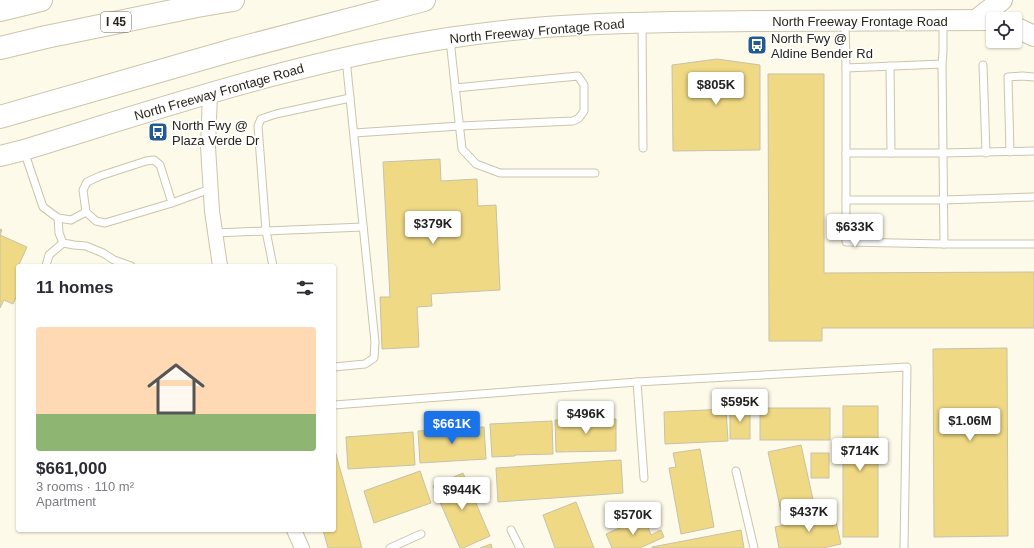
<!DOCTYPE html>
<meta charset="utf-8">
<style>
:root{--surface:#fff;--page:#f7f7f7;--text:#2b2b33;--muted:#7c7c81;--line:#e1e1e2;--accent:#1a73e8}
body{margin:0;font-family:Arial,sans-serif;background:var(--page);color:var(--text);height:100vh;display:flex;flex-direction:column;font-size:15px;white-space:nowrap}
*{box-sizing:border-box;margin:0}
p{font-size:13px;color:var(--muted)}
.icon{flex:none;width:22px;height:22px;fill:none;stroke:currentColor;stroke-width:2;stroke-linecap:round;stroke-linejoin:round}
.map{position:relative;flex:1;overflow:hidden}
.sheet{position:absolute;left:16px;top:264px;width:320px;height:268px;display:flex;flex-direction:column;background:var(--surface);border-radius:4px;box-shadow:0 1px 3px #0004}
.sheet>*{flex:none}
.tools{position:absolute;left:986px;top:12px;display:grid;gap:8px}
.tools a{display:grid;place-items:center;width:36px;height:36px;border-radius:4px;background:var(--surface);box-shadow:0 1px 3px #0004;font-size:20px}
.price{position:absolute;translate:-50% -34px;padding:0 9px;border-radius:4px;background:#fff;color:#222;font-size:13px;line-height:26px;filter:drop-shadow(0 1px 2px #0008)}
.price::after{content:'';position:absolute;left:50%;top:24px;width:12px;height:9px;margin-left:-6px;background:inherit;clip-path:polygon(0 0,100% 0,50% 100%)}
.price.selected{background:var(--accent);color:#fff}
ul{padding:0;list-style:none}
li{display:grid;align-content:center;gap:8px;height:212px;padding:0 20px}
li+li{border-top:1px solid var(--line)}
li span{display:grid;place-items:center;height:124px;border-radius:4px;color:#555}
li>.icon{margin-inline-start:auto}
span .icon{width:72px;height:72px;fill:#fffc;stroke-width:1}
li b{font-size:17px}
h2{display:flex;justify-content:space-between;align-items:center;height:48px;padding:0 20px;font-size:17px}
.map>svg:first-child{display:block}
</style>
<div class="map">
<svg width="1034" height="548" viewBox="0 0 1034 548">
<rect width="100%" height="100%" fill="#fefaea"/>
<g fill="#efd985" stroke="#c7c1a8">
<polygon points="717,59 760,65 760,150 673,151 672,65"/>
<polygon points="768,74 824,74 824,273 1034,272 1034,328 822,328 822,341 769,341"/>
<polygon points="440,159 441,181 477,179 478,206 496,205 500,290 431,294 432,306 417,307 419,347 382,349 380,297 390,297 383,162"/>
<polygon points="0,229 2,230 0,235 27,247 16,271 18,272 18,293 13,304 4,300 0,308"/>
<polygon points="1007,348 1008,536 934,537 933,349"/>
<rect x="843" y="406" width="35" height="131"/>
<rect x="730" y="407" width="20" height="32"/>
<rect x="760" y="408" width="70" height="32"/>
<polygon points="726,409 728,441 665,444 664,412"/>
<polygon points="616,419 616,451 556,452 555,420"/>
<polygon points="552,421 553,454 515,455 515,456 492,457 490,424"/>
<polygon points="484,427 486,459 420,463 418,431"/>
<polygon points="413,432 415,465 348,469 346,437"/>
<polygon points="801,445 814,504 781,511 768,452"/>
<polygon points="334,447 362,548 328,548 323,530 334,530"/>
<polygon points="700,449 714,527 681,534 669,468 676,467 673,453"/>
<rect x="811" y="453" width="18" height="25"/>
<polygon points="621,460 623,493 498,502 496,468"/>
<polygon points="420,471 431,503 374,523 364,491"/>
<polygon points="463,473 490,536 463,548 460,548 433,486"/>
<polygon points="576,502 594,548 555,548 543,515"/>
<polygon points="834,513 841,544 823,548 779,548 775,527"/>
<polygon points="644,517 651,535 661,530 664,537 640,548 612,548 606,534"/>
<polygon points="741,530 744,548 652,548 652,547"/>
<polygon points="491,544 492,548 480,548"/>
</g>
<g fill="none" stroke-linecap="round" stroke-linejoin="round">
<g stroke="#cbc5ab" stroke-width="9">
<g id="lane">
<polyline points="845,22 846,68"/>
<polyline points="943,22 943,52 942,64 846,68 846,242 944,244 1034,244"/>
<polyline points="642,24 643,148"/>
<polyline points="450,40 462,149 476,164 500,173 595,173"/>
<polyline points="942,64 943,153 1034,151"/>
<polyline points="983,65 986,153"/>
<polyline points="890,66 891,153"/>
<polyline points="354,133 460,126 573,121 579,118 584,111 584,85 578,76 455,88"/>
<polyline points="24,151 43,207 58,218 71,220 86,212"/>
<polyline points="1010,152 1008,77 1022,76 1034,77"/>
<polyline points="846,153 943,153 944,244"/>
<polyline points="846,200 944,200 1034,197"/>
<polyline points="172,203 160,165 154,160 146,161 100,176 87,182 83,190 86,212 96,221 105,223 172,203 210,189"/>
<polyline points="58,218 59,233 63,243 74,245 86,246 103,253 114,260 131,266"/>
<polyline points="215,233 363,227"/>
<polyline points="46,266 49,255 63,243"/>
<polyline points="273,266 266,231 258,126 261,119 276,114 350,98"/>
<polyline points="334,367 365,364 374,358 375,342 346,59"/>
<polyline points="637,382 644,478"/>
<polyline points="334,405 637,382 907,367 904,548"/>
<polyline points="736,471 754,548"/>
<polyline points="511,530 520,548"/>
<polyline points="390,548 421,534"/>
</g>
</g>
<g stroke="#cbc5ab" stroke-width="16">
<g id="street">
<polyline points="210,93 208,147 212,211 220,266"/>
<polyline points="294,530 302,548"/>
</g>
</g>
<g stroke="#cbc5ab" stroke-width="22">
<g id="secondary">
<polyline points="976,20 1002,0"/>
<polyline points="1015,27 1034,36"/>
<path d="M0,156L24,150C164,107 304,60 449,38C550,22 653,22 755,21C835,21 914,20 993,20"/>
</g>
</g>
<g stroke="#cbc5ab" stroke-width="24">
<g id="highway">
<polyline points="0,10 41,0"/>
<polyline points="0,48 46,37 197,6 233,0"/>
<polyline points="0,117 233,50 424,0"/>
</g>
</g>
<use href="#lane" stroke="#fff" stroke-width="7"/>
<use href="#street" stroke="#fff" stroke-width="14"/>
<use href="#secondary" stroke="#fff" stroke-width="20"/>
<use href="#highway" stroke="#fff" stroke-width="22"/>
</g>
<defs>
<g id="bus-square" transform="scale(1)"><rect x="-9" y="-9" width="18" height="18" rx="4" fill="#215a91" stroke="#fff"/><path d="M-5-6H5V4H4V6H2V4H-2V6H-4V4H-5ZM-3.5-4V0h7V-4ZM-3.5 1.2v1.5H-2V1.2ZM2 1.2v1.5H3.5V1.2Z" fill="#fff"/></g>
</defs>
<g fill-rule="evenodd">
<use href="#bus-square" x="757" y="45"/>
<use href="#bus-square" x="158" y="132"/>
</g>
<g text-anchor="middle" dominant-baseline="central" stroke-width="4" stroke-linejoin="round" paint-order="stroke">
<rect fill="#fff" stroke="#68665f" stroke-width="1" x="101" y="12" width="30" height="20" rx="3"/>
<g font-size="12" font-weight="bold" fill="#27241b">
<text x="116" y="22">I 45</text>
</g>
<g font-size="13" fill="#27241b" stroke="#fff">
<text x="860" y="21">North Freeway Frontage Road</text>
<text transform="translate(537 31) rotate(-5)">North Freeway Frontage Road</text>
<text transform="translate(219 92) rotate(-16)">North Freeway Frontage Road</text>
</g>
<g font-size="13" fill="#27241b" stroke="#fff" text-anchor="start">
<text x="771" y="38">North Fwy @<tspan x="771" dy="15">Aldine Bender Rd</tspan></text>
<text x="172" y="125">North Fwy @<tspan x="172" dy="15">Plaza Verde Dr</tspan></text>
</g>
</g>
</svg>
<div class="tools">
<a><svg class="icon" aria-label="locate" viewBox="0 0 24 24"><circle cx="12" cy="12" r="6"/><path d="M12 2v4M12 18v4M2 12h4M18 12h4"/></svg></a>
</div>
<b class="price" style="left:716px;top:106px">$805K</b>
<b class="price" style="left:433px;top:245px">$379K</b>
<b class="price" style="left:855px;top:248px">$633K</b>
<b class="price" style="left:740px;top:423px">$595K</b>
<b class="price" style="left:586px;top:435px">$496K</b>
<b class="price" style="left:970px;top:442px">$1.06M</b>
<b class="price selected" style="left:452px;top:445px">$661K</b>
<b class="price" style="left:860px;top:472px">$714K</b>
<b class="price" style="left:462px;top:511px">$944K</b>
<b class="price" style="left:809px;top:533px">$437K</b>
<b class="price" style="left:633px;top:536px">$570K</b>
<section class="sheet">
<h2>11 homes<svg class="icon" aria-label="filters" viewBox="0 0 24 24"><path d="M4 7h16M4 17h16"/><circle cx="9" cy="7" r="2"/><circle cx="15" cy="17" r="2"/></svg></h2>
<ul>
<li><span style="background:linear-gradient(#ffd9b3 70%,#8fb573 0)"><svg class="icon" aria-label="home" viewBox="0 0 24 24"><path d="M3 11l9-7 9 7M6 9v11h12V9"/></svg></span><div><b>$661,000</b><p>3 rooms · 110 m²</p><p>Apartment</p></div></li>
</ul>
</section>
</div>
